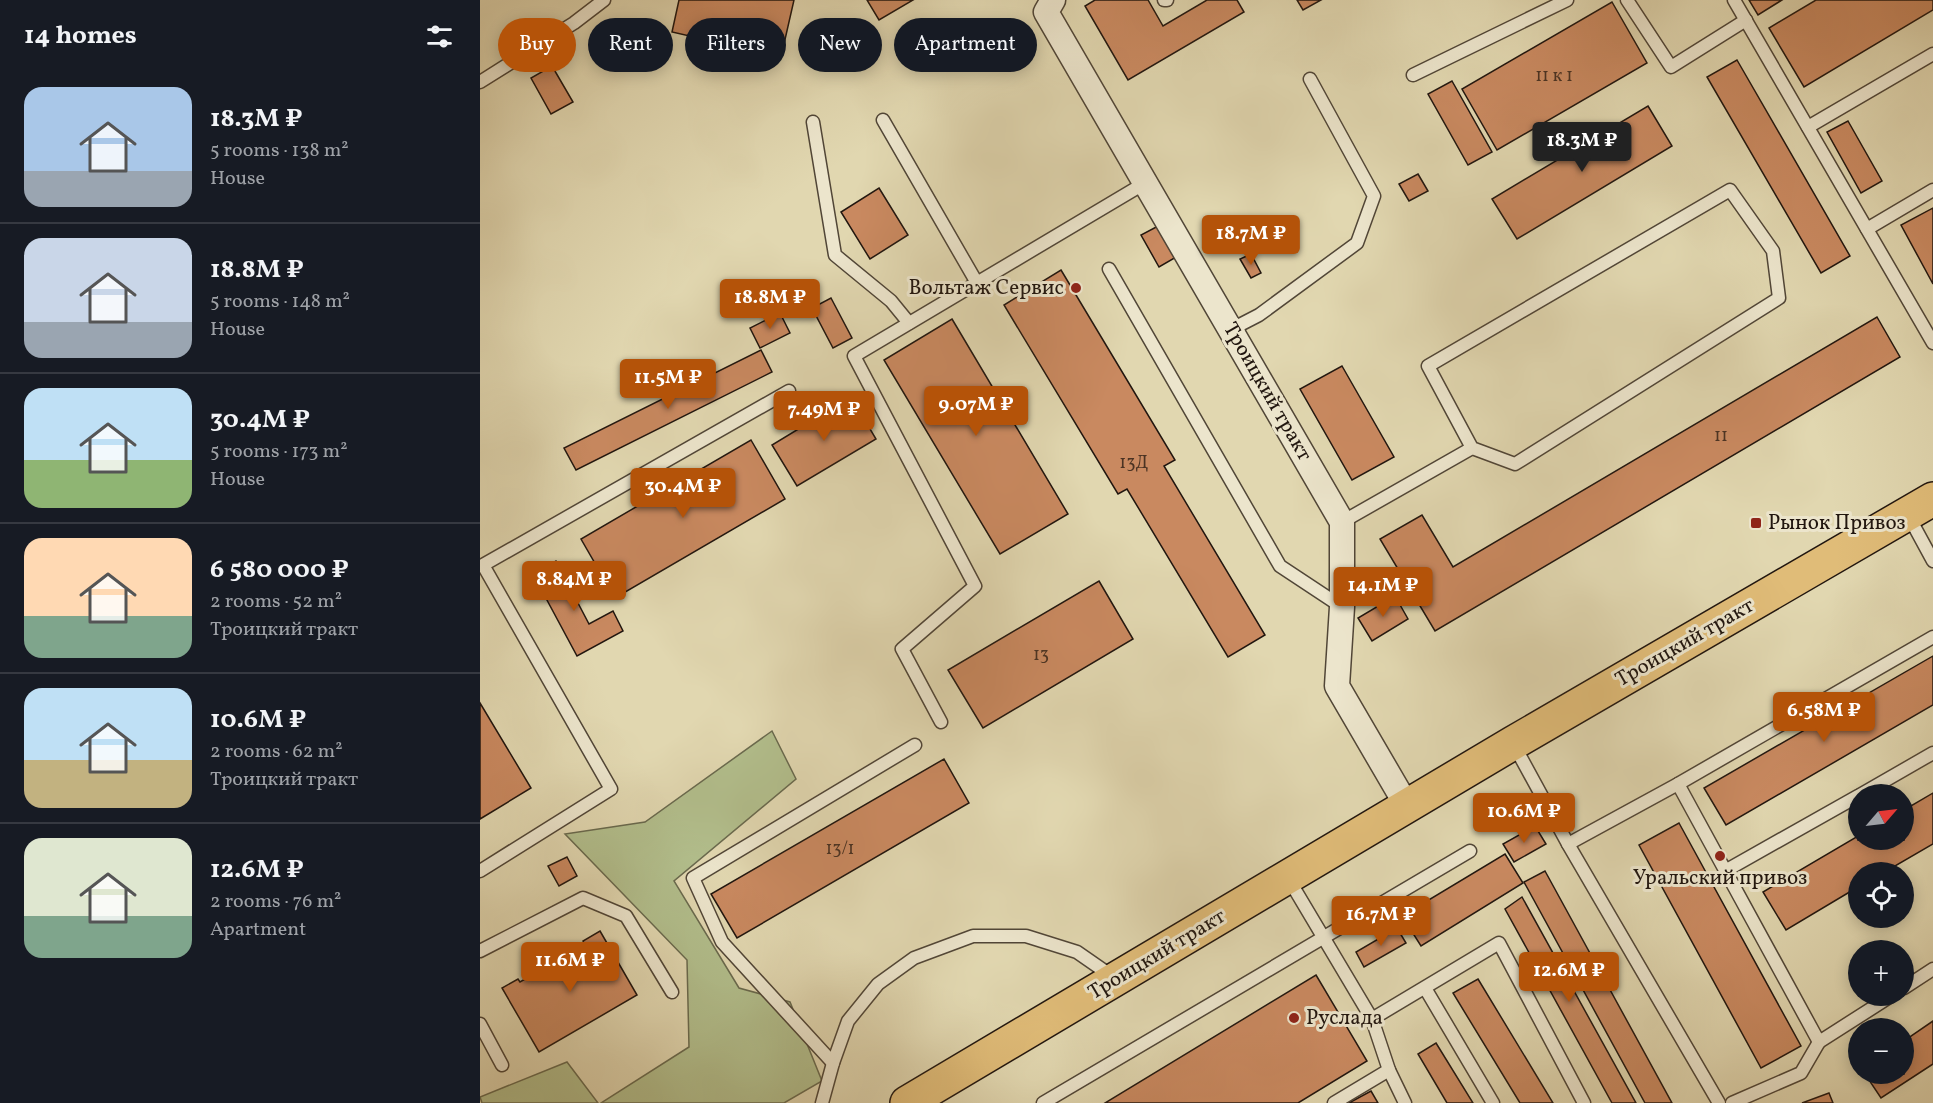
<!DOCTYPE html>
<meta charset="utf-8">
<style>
:root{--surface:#171b24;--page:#20242c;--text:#f1f3f6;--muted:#9ea1a6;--line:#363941;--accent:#b45309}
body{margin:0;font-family:Vollkorn,serif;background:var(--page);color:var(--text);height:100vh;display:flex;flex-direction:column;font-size:22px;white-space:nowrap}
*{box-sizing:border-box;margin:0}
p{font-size:20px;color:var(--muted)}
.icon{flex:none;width:33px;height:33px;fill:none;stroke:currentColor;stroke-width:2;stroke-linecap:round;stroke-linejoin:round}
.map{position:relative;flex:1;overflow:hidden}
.panel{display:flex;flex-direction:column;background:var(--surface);width:480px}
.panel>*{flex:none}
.banner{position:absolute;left:18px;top:18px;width:570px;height:54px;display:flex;gap:12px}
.needle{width:39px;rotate:62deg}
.controls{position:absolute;left:1368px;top:784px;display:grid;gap:12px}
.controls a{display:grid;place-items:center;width:66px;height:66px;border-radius:50%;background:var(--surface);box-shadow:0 3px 15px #0003;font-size:30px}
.price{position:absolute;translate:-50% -51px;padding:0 14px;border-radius:6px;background:var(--accent);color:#fff;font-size:20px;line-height:39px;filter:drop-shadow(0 2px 3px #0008)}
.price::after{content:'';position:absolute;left:50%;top:36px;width:18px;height:14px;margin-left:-9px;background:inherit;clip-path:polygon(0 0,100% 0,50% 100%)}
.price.current{background:#222;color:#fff}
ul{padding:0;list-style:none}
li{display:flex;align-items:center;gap:18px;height:150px;padding:0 24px}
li+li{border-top:2px solid var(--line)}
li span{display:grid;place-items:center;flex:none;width:168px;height:120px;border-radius:18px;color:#555}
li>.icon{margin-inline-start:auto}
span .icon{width:72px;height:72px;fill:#fffc;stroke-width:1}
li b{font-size:26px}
h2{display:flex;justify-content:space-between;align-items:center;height:72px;padding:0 24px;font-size:26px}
.chip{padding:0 21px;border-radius:27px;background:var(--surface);box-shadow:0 3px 15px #0003;font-size:21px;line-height:54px}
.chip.current{background:var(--accent);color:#fff}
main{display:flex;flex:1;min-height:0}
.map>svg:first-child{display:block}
</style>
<main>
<section class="panel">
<h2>14 homes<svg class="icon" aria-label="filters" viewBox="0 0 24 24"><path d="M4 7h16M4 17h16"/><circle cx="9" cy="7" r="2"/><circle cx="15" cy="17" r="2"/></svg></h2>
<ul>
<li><span style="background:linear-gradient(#a9c7e8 70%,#9aa5b1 0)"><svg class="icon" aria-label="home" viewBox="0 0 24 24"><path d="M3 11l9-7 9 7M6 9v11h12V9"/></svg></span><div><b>18.3M ₽</b><p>5 rooms · 138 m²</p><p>House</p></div></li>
<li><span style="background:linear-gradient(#c9d6e8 70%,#9aa5b1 0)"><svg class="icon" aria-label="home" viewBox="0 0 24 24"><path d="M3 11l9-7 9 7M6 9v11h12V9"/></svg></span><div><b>18.8M ₽</b><p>5 rooms · 148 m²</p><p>House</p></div></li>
<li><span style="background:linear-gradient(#bfe0f5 60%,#8fb573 0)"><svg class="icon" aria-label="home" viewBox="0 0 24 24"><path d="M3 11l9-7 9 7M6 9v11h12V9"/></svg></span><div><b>30.4M ₽</b><p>5 rooms · 173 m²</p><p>House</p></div></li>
<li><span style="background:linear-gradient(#ffd9b3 65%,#7fa58c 0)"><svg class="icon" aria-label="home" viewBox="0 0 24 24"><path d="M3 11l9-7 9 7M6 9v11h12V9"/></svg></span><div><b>6 580 000 ₽</b><p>2 rooms · 52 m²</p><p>Троицкий тракт</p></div></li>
<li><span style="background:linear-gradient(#bfe0f5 60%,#c2b280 0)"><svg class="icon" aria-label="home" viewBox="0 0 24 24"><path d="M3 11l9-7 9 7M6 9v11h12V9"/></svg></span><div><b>10.6M ₽</b><p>2 rooms · 62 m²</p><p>Троицкий тракт</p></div></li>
<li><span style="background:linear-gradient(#dfe7d0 65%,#7fa58c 0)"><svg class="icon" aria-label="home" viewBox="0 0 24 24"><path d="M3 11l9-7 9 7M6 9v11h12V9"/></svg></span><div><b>12.6M ₽</b><p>2 rooms · 76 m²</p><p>Apartment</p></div></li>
</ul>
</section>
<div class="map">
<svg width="1453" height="1103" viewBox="0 0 1453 1103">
<rect width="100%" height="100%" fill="#e1d7b0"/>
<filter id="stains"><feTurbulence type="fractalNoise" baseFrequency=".00333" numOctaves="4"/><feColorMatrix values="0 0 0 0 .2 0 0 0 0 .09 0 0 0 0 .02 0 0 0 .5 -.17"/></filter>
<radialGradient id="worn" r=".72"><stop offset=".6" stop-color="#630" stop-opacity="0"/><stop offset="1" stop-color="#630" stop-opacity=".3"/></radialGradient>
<g fill="#b2be8c" stroke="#6a6a4e" stroke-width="1.5">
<polygon points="292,731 316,779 194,881 259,988 310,1002 342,1081 304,1103 121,1103 209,1047 207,960 85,834 165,822"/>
<polygon points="87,1062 118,1103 2,1103 0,1097"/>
</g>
<g fill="#c98960" stroke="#21160f" stroke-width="1.5">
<polygon points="199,0 314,0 301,57 192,32"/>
<polygon points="387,0 433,0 399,20"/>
<polygon points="615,0 668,0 683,26 727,0 757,0 764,12 648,80 605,6"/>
<polygon points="817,0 841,0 823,10"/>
<polygon points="1269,0 1302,0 1278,15"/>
<polygon points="1336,0 1453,0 1453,10 1324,87 1289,28"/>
<polygon points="1132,2 1167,63 1017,150 982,89"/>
<polygon points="1257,60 1370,256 1341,273 1227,77"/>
<polygon points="72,66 93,102 71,114 51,78"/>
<polygon points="972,81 1012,152 988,165 948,94"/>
<polygon points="1168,106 1192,146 1037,239 1012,199"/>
<polygon points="1368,121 1402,181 1381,193 1347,132"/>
<polygon points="938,174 948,191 929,201 919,184"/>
<polygon points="399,188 428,235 390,259 361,212"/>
<polygon points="1453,208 1453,284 1421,225"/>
<polygon points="680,225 698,256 679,267 661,235"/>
<polygon points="771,254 781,273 771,278 760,259"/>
<polygon points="581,270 695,460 684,466 785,635 748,657 647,489 638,494 524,305"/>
<polygon points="351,298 372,338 353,348 332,308"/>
<polygon points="300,313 310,333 280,348 270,328"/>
<polygon points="1397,317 1420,357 955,631 900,539 942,515 973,567"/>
<polygon points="472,319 588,514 520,554 404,360"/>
<polygon points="281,350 292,372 96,470 84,448"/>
<polygon points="862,366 914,457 872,480 820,389"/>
<polygon points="371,397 396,439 317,486 292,445"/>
<polygon points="271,440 305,499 135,598 101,539"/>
<polygon points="76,561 109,624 133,611 143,631 97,656 53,574"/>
<polygon points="619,581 653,639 503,728 468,670"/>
<polygon points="915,596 928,619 892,641 878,618"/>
<polygon points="1453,656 1453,705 1246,825 1224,788"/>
<polygon points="0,703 51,788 0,819"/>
<polygon points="464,759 489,803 257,938 231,894"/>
<polygon points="1453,793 1453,844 1403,873 1378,873 1378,887 1306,930 1283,892 1378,836 1378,840 1424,840 1424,810"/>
<polygon points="1199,823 1321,1046 1281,1068 1159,845"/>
<polygon points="1055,826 1066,844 1034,862 1023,844"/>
<polygon points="1025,854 1043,883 941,946 922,916"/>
<polygon points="87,857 97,876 79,886 68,866"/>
<polygon points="1065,871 1192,1103 1165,1103 1044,882"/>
<polygon points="1042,897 1156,1103 1132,1103 1025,909"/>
<polygon points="917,928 926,943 884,967 876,952"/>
<polygon points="120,931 157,995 59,1052 22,988 38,979 40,982 105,945 103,941"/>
<polygon points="836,975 887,1061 818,1103 625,1103"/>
<polygon points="998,979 1073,1103 1040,1103 973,993"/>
<polygon points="1453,1021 1453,1064 1401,1098 1385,1074 1424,1074 1424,1041"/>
<polygon points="956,1043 993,1103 967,1103 938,1054"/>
<polygon points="891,1091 898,1103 869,1103"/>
<polygon points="1349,1093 1353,1103 1322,1103"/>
</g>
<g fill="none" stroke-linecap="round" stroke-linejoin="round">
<g stroke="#514637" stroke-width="15">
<g id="lane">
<polyline points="684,0 687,0"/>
<polyline points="1147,0 1191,67 1266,20"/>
<polyline points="1254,0 1453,343"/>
<polyline points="933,75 1087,0"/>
<polyline points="0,82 94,23 124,0"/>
<polyline points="403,120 497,283"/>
<polyline points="333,122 355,255 411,301 429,323"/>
<polyline points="1328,127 1453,54"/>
<polyline points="1387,229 1453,190"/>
<polyline points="629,269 800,566 862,607"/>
<polyline points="750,330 779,315 877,243 894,196 830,79"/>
<polyline points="1428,515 1453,561"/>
<polyline points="862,522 992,448 948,366 1250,190 1293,251 1299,298 1035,464 992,448"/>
<polyline points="461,722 422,649 495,586 374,356 665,183"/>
<polyline points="1034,745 1088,844 1239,1103"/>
<polyline points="1198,784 1339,1042 1411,996"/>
<polyline points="1380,795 1453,753"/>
<polyline points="1088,844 1198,784 1453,637"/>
<polyline points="0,871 131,789 3,565 309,391"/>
<polyline points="1245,871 1378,796"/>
<polyline points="808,878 892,1019 909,1070 925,1103"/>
<polyline points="0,951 103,898 146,916 192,992"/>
<polyline points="945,988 1013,1103"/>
<polyline points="1424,988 1453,969"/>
<polyline points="892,1019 1019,943 1104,1103"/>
<polyline points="0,1024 22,1065"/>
<polyline points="353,1063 242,942 213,878 435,745"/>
<polyline points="342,1103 353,1063 368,1021 398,984 434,958 493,936 546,936 597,952 633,977"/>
<polyline points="563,1103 990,851"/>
<polyline points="854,1103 909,1070"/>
<polyline points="1252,1103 1321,1073 1339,1042"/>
</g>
</g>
<g stroke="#514637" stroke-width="27">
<polyline id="street" points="573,0 566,12 862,522 862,607 857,686 927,806"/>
</g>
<g stroke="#21160f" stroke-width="36">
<polyline id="primary" points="427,1103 1033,743 1453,499"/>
</g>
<use href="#lane" stroke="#ece5cc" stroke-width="12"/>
<use href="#street" stroke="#ece5cc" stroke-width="24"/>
<use href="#primary" stroke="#e0bc78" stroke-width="33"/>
</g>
<g fill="#8f2418" stroke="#ece5cc" stroke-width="2">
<circle cx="596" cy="288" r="6"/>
<rect x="1270" y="517" width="12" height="12" rx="3"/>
<circle cx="1240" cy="856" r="6"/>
<circle cx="814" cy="1018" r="6"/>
</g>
<g text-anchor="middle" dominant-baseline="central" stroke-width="6" stroke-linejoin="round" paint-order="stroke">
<g font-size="18" fill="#4b3323">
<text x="1074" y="76">11 к 1</text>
<text x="1241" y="436">11</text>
<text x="654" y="463">13Д</text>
<text x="561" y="655">13</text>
<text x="360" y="849">13/1</text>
</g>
<g font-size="21" fill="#21160f" stroke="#ece5cc" text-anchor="start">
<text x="584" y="288" text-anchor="end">Вольтаж Сервис</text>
<text x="1288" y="523">Рынок Привоз</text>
<text x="1240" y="878" text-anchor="middle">Уральский привоз</text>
<text x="826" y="1018">Руслада</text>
</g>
<g font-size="21" fill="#21160f" stroke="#ece5cc">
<text transform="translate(787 392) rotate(60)">Троицкий тракт</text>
<text transform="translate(1205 643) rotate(-30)">Троицкий тракт</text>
<text transform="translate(677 955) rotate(-31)">Троицкий тракт</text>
</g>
</g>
<rect width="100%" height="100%" filter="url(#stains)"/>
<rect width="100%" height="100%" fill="url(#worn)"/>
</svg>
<div class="controls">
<a><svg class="needle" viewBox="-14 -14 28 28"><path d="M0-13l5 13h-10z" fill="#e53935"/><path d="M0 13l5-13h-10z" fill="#9ea1a6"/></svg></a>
<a><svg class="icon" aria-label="locate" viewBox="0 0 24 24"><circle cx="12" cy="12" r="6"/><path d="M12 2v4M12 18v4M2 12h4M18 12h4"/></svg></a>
<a>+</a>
<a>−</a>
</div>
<b class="price current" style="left:1102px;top:173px">18.3M ₽</b>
<b class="price" style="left:771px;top:266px">18.7M ₽</b>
<b class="price" style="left:290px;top:330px">18.8M ₽</b>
<b class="price" style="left:188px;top:410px">11.5M ₽</b>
<b class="price" style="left:496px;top:437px">9.07M ₽</b>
<b class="price" style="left:344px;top:442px">7.49M ₽</b>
<b class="price" style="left:203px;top:519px">30.4M ₽</b>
<b class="price" style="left:94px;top:612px">8.84M ₽</b>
<b class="price" style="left:903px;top:618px">14.1M ₽</b>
<b class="price" style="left:1344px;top:743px">6.58M ₽</b>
<b class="price" style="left:1044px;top:844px">10.6M ₽</b>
<b class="price" style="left:901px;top:947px">16.7M ₽</b>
<b class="price" style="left:90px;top:993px">11.6M ₽</b>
<b class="price" style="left:1089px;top:1003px">12.6M ₽</b>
<div class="banner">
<a class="chip current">Buy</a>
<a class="chip">Rent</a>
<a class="chip">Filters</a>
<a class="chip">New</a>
<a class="chip">Apartment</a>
</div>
</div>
</main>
